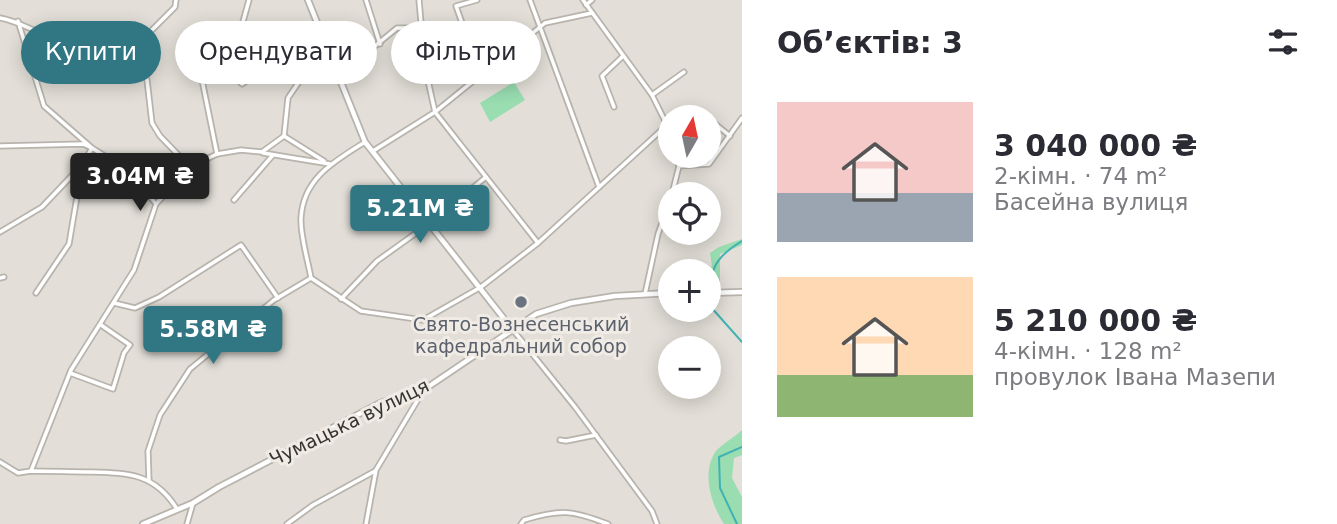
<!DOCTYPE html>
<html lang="uk">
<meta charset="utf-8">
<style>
:root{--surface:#fff;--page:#f7f7f7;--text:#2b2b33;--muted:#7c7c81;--accent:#307683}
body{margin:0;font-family:"DejaVu Sans",sans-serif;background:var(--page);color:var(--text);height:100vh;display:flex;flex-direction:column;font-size:26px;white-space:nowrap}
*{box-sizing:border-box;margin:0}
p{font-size:23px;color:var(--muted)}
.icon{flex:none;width:38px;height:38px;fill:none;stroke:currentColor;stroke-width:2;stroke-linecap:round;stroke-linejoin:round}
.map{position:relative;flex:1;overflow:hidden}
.drawer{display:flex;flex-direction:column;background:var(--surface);width:595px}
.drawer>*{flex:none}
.top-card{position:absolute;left:21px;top:21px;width:616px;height:63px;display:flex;gap:14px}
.needle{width:46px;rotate:9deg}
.buttons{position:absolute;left:658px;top:105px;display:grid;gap:14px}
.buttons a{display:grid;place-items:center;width:63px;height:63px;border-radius:50%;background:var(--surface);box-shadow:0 4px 18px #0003;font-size:35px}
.price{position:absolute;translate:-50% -60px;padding:0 16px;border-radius:7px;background:var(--accent);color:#fff;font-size:23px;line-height:46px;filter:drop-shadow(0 2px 4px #0008)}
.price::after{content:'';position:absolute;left:50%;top:42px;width:21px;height:16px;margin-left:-10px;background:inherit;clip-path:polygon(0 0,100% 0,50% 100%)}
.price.current{background:#222;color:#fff}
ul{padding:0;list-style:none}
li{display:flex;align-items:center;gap:21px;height:175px;padding:0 35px}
li span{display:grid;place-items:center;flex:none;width:196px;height:140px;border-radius:0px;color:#555}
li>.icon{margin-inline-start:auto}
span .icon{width:84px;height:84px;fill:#fffc;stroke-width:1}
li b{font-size:30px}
h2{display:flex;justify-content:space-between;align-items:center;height:84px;padding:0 35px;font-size:30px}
.tag{padding:0 24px;border-radius:32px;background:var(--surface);box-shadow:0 4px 18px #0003;font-size:24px;line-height:63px}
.tag.current{background:var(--accent);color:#fff}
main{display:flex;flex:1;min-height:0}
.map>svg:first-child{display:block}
</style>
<main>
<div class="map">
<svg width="742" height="524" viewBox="0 0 742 524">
<rect width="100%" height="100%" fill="#e3dfd8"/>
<g fill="#99ddb1">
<polygon points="514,82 525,100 490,122 480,103"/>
<polygon points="742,239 742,245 720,254 720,282 709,286 708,271 712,266 710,253 719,247"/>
<path d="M742,430V455L734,458L732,478L742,497V524H724C711,504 701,472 716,451C723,443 734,438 742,430Z"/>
</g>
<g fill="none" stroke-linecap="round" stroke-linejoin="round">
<g stroke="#41b2b3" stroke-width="2">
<path d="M742,241C711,259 710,273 710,306L742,342"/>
<polyline points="737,524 720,488 719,457 742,447"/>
</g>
<g stroke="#b8b4ad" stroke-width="7">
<g id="minor">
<polyline points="176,0 175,7 140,42 135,50 147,80 152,123 160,136 190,167"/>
<polyline points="366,0 380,44"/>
<polyline points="419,0 425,67 435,112 538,243"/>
<polyline points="477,0 456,6 480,74"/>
<polyline points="530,0 599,187"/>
<polyline points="586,5 592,0"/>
<path d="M0,18C18,21 30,30 47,35C76,44 105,47 135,50"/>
<polyline points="18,21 44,106 92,148 129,171 156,204"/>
<polyline points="335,66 364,55 397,28 419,28"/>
<polyline points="224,67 242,84 265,69 288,63 305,73"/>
<polyline points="652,95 684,72"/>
<polyline points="614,107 602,76 623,56"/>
<polyline points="705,117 706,117"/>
<polyline points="709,119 730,136"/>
<polyline points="667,125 670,137"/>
<polyline points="284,136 324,161"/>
<path d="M365,142C335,161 303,178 301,218C300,235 308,261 311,278L361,311L423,320L481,287L538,243L667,125L652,95L583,0"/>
<polyline points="0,146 83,144 92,148 82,165 42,207 0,232"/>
<polyline points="373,151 435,112 545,23 592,13"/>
<polyline points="263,153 330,164"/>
<polyline points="217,154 201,75 224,67 239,36 249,0"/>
<polyline points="679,166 709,164 742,118"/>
<polyline points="672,194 679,166 676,156"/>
<polyline points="234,200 273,155"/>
<polyline points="0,278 4,277"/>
<polyline points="36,293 69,244 82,167"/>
<polyline points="645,294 658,234 670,201"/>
<polyline points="341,299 377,261 430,223 486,177"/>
<polyline points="114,303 135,308 159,297 241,245 278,298"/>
<polyline points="513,330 575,407 652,511 657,524"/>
<polyline points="70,373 113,389 124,353 130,345 101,325"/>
<polyline points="560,440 566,441 596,435"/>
<path d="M0,462L18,473L31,471C52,471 72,472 92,472C130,473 155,474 177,509"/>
<polyline points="31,471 71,370 134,270 156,204 190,167 217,154 241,150 262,152 284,136 288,98 305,73 337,73"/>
<polyline points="149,481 148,451 160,415 190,369 274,300 311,278"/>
<polyline points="187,524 193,503"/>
<polyline points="287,524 313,505 375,471"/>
<polyline points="366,524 376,470 423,391"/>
<path d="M521,524L524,520C561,509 572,510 608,524"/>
</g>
</g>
<g stroke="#b8b4ad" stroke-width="8">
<g id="tertiary">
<polyline points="308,0 365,142 512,329"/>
<polyline points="709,293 742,292"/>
<polyline points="143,524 193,503 219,487 380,403 425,389 536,314 571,303 615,296 670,293"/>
</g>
</g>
<use href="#minor" stroke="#fff" stroke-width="3.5"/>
<use href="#tertiary" stroke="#fff" stroke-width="4.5"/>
</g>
<circle fill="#6b7280" stroke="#f0ece5" stroke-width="2.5" cx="521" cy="302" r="7"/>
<g text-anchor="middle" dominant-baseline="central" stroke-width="6" stroke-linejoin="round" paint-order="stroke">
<g font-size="19" fill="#5b616d" stroke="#f0ece5">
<text x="521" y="324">Свято-Вознесенський<tspan x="521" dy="22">кафедральний собор</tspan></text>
</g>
<g font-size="19" fill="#363532" stroke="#f0ece5">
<text transform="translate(349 422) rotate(-26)">Чумацька вулиця</text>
</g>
</g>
</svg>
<div class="buttons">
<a><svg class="needle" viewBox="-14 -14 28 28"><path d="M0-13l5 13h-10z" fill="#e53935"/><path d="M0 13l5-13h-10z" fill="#7c7c81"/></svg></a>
<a><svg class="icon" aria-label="locate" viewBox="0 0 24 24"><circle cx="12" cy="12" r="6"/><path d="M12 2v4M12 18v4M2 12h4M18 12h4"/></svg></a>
<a>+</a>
<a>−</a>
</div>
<b class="price current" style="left:140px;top:213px">3.04M ₴</b>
<b class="price" style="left:420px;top:245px">5.21M ₴</b>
<b class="price" style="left:213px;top:366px">5.58M ₴</b>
<div class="top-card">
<a class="tag current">Купити</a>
<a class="tag">Орендувати</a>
<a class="tag">Фільтри</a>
</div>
</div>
<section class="drawer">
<h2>Об’єктів: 3<svg class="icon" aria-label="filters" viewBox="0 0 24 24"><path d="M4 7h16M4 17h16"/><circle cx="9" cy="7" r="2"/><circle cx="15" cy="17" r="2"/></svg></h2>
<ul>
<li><span style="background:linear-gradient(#f6c9c9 65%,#9aa5b1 0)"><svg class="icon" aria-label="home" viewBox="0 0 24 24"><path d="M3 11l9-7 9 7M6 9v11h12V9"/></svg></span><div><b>3 040 000 ₴</b><p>2-кімн. · 74 m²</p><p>Басейна вулиця</p></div></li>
<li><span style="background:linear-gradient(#ffd9b3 70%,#8fb573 0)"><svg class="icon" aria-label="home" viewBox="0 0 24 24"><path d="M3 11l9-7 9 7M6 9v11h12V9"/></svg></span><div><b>5 210 000 ₴</b><p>4-кімн. · 128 m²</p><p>провулок Івана Мазепи</p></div></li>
</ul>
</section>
</main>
